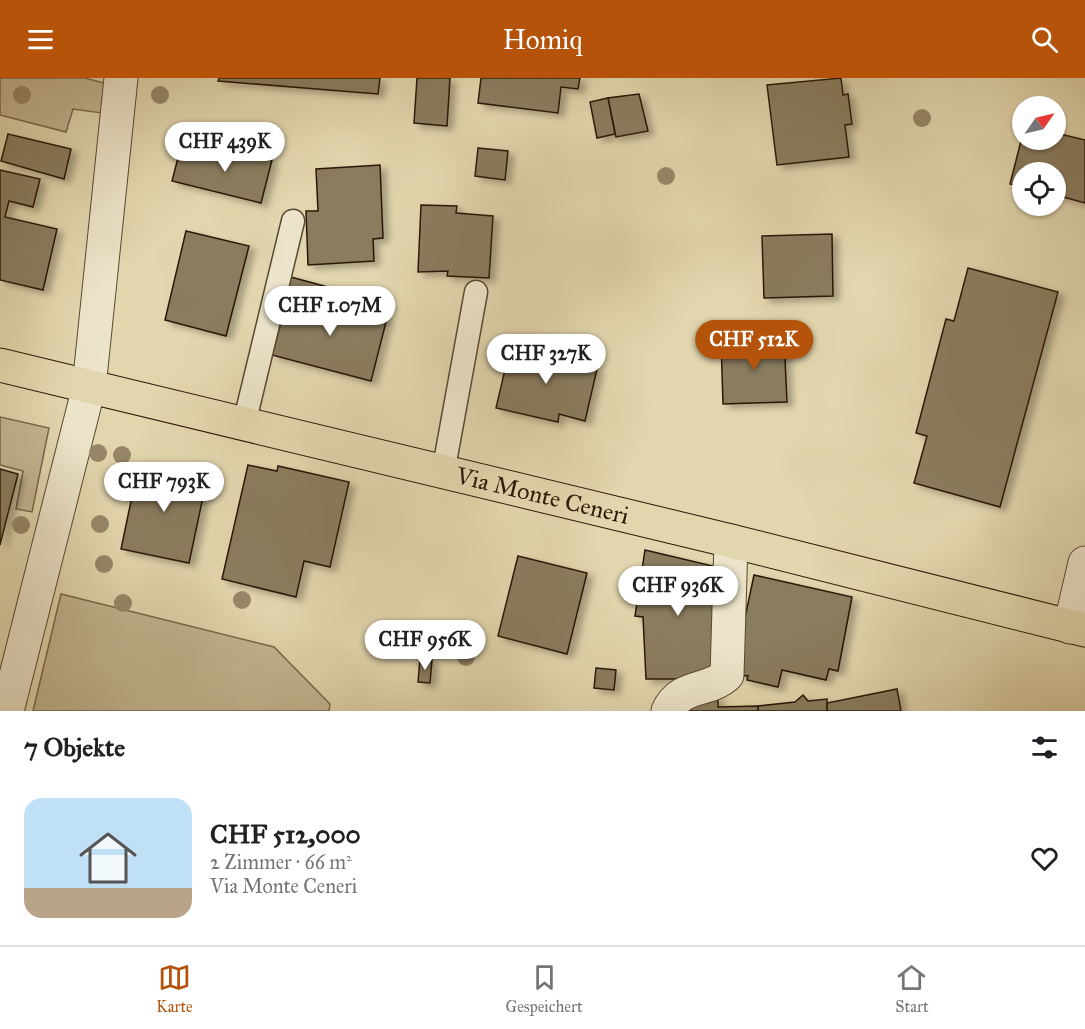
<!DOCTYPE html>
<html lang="de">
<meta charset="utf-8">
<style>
:root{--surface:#fff;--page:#f6f6f6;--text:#202124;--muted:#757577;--line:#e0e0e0;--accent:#b45309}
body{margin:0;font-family:"IM FELL Great Primer",serif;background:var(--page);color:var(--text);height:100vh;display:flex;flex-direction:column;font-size:22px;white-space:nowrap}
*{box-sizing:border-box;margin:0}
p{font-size:20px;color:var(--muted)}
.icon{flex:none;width:33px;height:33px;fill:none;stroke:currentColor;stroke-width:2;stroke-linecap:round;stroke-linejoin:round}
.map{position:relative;height:633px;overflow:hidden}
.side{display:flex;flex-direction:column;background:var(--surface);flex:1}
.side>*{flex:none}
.needle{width:39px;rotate:56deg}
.controls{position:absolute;left:1012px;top:18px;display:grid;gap:12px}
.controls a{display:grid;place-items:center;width:54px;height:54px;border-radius:50%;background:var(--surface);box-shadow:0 2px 4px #0004;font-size:30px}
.price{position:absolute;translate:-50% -51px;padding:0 14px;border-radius:21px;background:#fff;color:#222;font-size:20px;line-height:39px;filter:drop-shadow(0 2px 3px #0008)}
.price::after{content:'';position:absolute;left:50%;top:36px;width:18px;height:14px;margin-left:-9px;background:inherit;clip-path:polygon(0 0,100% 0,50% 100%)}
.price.active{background:var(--accent);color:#fff}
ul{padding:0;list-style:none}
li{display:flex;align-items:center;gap:18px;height:150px;padding:0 24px}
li+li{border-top:2px solid var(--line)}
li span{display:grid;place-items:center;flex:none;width:168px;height:120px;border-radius:18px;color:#555}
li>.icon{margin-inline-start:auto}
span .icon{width:72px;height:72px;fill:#fffc;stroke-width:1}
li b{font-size:26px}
h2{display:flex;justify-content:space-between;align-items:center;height:72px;padding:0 24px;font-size:26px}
header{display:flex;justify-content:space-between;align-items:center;height:78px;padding:0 24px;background:var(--accent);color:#fff;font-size:27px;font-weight:600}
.tab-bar{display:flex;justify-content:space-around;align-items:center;height:84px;border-top:2px solid var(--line);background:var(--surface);font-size:16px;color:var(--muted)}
.tab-bar a{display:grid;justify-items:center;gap:3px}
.tab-bar .active{color:var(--accent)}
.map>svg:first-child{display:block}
</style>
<header><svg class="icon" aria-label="menu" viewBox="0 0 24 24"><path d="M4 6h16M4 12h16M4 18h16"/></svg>Homiq<svg class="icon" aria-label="search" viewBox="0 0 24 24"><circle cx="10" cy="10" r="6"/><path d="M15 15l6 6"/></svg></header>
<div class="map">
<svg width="1085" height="633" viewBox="0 0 1085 633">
<defs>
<filter id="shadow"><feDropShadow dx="6" dy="4" stdDeviation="3" flood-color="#0004"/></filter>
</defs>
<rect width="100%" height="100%" fill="#e2d6ae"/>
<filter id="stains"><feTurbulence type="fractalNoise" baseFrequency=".00333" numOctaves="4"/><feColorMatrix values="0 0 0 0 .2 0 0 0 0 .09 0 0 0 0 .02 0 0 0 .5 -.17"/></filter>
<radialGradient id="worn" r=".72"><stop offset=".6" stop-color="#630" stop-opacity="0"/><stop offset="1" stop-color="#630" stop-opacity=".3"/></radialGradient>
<g fill="#c3b692" stroke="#77674c" stroke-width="1.5">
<polygon points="0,0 85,0 104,5 102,35 73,31 66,54 0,37"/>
<polygon points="0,339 49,350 32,434 16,431 23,393 0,387"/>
<polygon points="61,516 274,569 330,626 329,633 33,633"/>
</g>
<g fill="#8a7b5e" stroke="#2b1807" stroke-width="1.5" filter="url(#shadow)">
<polygon points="219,0 380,0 378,16 218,3"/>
<polygon points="417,0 450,0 447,48 414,45"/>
<polygon points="481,0 580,0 578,11 561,9 558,35 478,25"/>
<polygon points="841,0 843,17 848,16 852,46 845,47 849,79 777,87 767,7"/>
<polygon points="639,16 648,53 616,59 608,20"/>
<polygon points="608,20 615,56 597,60 590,24"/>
<polygon points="1023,55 1023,62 1056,62 1056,55 1085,62 1085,125 1056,117 1056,94 1023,94 1023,109 1010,106"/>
<polygon points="8,56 71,71 64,101 1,83"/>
<polygon points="214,67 272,82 261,125 172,103 180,72 211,80"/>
<polygon points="478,70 508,73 505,102 475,98"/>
<polygon points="380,87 383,160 373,161 374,183 308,187 306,133 318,133 316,91"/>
<polygon points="0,92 40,101 33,129 9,123 5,139 57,151 43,212 0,202"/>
<polygon points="421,127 457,128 456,135 493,138 489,200 447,198 448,193 418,194"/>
<polygon points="186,153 249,168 226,258 165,242"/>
<polygon points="832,156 833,218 764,220 762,158"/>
<polygon points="968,190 1058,214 1000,429 914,405 927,358 916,355 946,241 954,243"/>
<polygon points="287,198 328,209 324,224 282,213"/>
<polygon points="289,215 387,240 371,303 272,277"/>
<polygon points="784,260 787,324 723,326 721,262"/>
<polygon points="511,266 588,283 587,289 597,291 585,343 559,336 558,344 496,330"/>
<polygon points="139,385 207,400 189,485 121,471"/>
<polygon points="248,387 277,393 278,388 349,404 330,489 304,483 296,519 222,501"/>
<polygon points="0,391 18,396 0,467"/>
<polygon points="645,472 717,489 714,601 646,601 643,539 635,538"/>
<polygon points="518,478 587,495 567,576 498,558"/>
<polygon points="754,497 852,519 838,593 829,591 826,602 782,592 778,609 747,602 748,598 738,597 742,554"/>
<polygon points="420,581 432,582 430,605 418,604"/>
<polygon points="596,590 616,592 614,612 594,610"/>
<polygon points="897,611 901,633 827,633 827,625"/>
<polygon points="803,617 808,623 827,621 827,633 758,633 758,628 795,624"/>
<polygon points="718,618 718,629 758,628 758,633 686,633"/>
</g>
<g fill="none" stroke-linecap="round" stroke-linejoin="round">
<g stroke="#594831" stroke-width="25">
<g id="service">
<polyline points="244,346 293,143"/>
<polyline points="443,395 476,214"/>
</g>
</g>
<g stroke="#594831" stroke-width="35">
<g id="minor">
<polyline points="1070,549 1085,485"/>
<polyline points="7,633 89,309 121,0"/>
<path d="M668,633C680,606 709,614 727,597L731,463"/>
</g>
</g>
<g stroke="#2b1807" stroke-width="35">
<g id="primary">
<path id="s1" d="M0,287L731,463L1085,552"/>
</g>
</g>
<use href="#service" stroke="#ece4ca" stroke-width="22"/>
<use href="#minor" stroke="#ece4ca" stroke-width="33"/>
<use href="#primary" stroke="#e2d6ae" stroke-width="33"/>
</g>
<g fill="#978769">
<circle cx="22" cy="17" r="9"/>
<circle cx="160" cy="17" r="9"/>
<circle cx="922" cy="40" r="9"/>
<circle cx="666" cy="98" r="9"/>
<circle cx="98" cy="375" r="9"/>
<circle cx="122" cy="377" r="9"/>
<circle cx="100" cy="446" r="9"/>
<circle cx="21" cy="447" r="9"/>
<circle cx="104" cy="486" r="9"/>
<circle cx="242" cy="522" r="9"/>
<circle cx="123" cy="525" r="9"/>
<circle cx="466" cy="579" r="9"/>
</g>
<g text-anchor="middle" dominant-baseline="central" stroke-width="5" stroke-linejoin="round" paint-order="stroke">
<g font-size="24" fill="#2b1807" stroke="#ece4ca">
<text stroke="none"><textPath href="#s1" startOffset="558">Via Monte Ceneri</textPath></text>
</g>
</g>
<rect width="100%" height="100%" filter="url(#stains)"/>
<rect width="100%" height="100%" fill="url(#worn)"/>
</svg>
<div class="controls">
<a><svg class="needle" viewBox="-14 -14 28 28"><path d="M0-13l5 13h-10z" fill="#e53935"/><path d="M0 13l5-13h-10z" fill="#757577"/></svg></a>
<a><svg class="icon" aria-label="locate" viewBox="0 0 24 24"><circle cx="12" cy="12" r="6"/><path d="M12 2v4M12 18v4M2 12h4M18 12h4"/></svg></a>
</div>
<b class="price" style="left:225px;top:95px">CHF 439K</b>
<b class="price" style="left:330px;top:259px">CHF 1.07M</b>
<b class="price active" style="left:754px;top:293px">CHF 512K</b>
<b class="price" style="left:546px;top:307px">CHF 327K</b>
<b class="price" style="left:164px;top:435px">CHF 793K</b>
<b class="price" style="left:678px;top:539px">CHF 936K</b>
<b class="price" style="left:425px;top:593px">CHF 956K</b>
</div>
<section class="side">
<h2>7 Objekte<svg class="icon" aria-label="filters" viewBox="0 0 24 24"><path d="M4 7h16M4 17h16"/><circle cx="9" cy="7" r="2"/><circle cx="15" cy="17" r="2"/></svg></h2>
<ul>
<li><span style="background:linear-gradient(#bfe0f5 75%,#b9a48a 0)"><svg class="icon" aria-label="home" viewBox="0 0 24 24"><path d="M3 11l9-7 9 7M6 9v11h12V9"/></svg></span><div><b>CHF 512,000</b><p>2 Zimmer · 66 m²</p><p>Via Monte Ceneri</p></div><svg class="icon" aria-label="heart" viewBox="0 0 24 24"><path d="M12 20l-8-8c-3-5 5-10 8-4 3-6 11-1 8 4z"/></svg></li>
</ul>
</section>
<nav class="tab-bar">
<a class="active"><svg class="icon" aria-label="map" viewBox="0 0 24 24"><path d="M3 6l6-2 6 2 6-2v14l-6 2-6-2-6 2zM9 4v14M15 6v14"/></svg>Karte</a>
<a><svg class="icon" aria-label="saved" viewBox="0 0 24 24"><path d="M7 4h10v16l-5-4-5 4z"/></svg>Gespeichert</a>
<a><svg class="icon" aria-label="home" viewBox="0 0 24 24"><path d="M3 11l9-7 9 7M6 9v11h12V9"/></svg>Start</a>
</nav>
